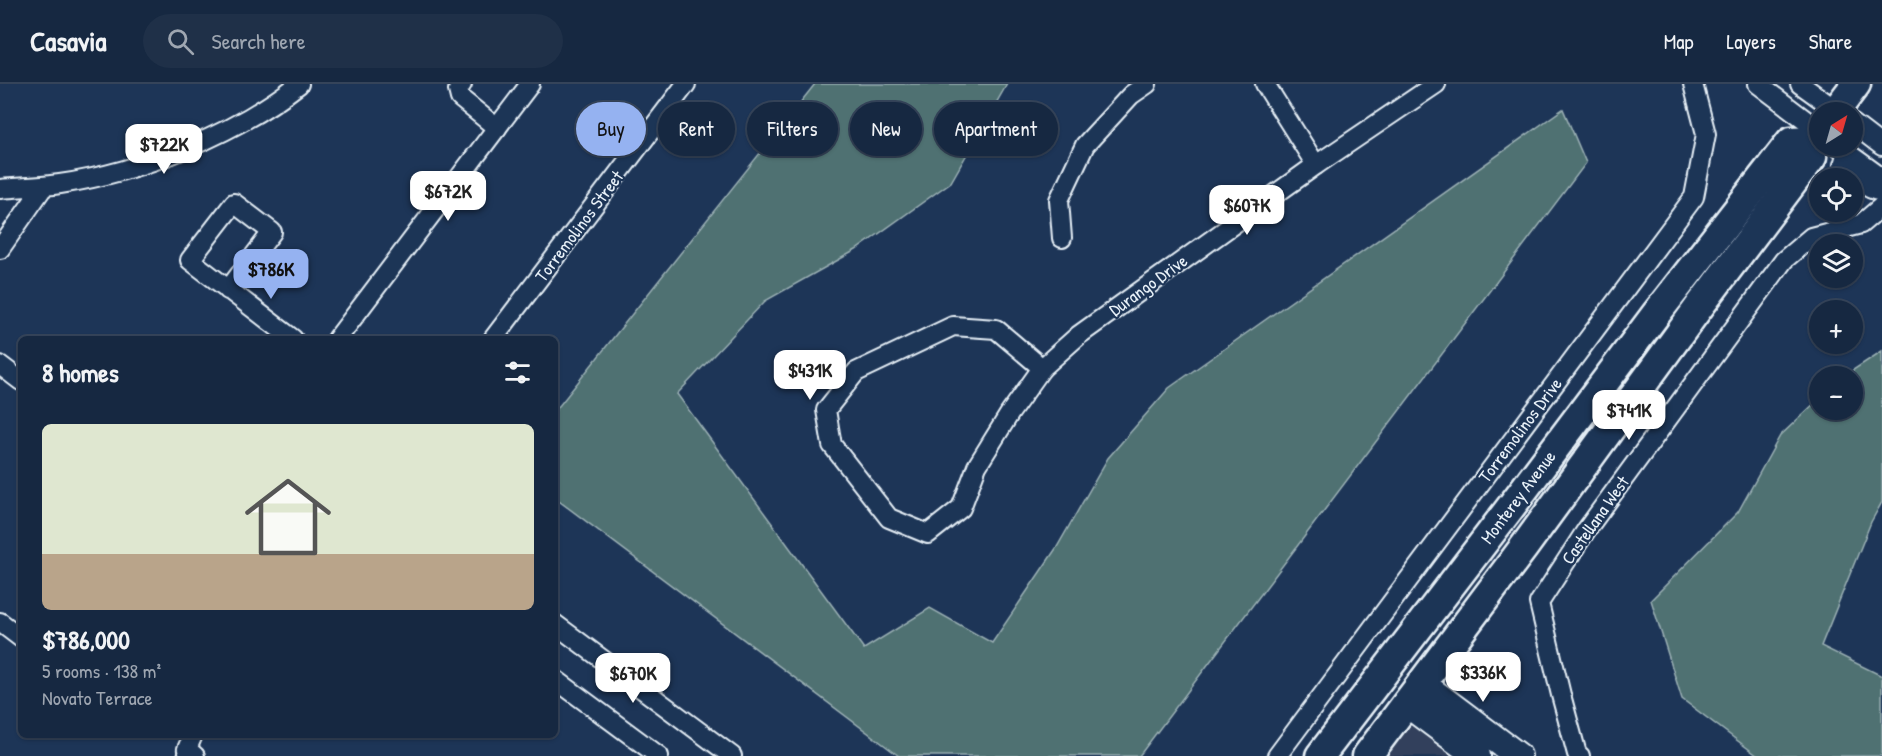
<!DOCTYPE html>
<meta charset="utf-8">
<style>
:root{--surface:#162841;--page:#1f3048;--text:#f1f3f6;--muted:#9ea6b1;--line:#35445a;--accent:#95b2f1}
body{margin:0;font-family:"Patrick Hand",sans-serif;background:var(--page);color:var(--text);height:100vh;display:flex;flex-direction:column;font-size:22px;white-space:nowrap}
*{box-sizing:border-box;margin:0}
p{font-size:20px;color:var(--muted)}
.icon{flex:none;width:33px;height:33px;fill:none;stroke:currentColor;stroke-width:2;stroke-linecap:round;stroke-linejoin:round}
.map{position:relative;flex:1;overflow:hidden}
.details{position:absolute;left:18px;top:252px;width:540px;height:402px;display:flex;flex-direction:column;background:var(--surface);border-radius:9px;box-shadow:0 2px 4px #0004,0 0 0 2px var(--line)}
.details>*{flex:none}
.guide{position:absolute;left:576px;top:18px;width:570px;height:54px;display:flex;gap:12px}
.needle{width:39px;rotate:37deg}
.tools{position:absolute;left:1809px;top:18px;display:grid;gap:12px}
.tools a{display:grid;place-items:center;width:54px;height:54px;border-radius:50%;background:var(--surface);box-shadow:0 2px 4px #0004,0 0 0 2px var(--line);font-size:30px}
.price{position:absolute;translate:-50% -51px;padding:0 14px;border-radius:12px;background:#fff;color:#222;font-size:20px;line-height:39px;filter:drop-shadow(0 2px 3px #0008)}
.price::after{content:'';position:absolute;left:50%;top:36px;width:18px;height:14px;margin-left:-9px;background:inherit;clip-path:polygon(0 0,100% 0,50% 100%)}
.price.selected{background:var(--accent);color:#111}
ul{padding:0;list-style:none}
li{display:grid;align-content:center;gap:12px;height:318px;padding:0 24px}
li+li{border-top:2px solid var(--line)}
li span{display:grid;place-items:center;height:186px;border-radius:9px;color:#555}
li>.icon{margin-inline-start:auto}
span .icon{width:108px;height:108px;fill:#fffc;stroke-width:1}
li b{font-size:26px}
h2{display:flex;justify-content:space-between;align-items:center;height:72px;padding:0 24px;font-size:26px}
.pill{padding:0 21px;border-radius:27px;background:var(--surface);box-shadow:0 2px 4px #0004,0 0 0 2px var(--line);font-size:21px;line-height:54px}
.pill.selected{background:var(--accent);color:#111}
header{display:flex;align-items:center;gap:36px;box-sizing:border-box;height:84px;padding:0 30px;background:var(--surface);border-bottom:2px solid var(--line)}
header strong{font-size:28px}
nav{display:flex;gap:33px;margin-inline-start:auto;font-size:21px}
.search{width:420px;height:54px;background:var(--page);display:flex;align-items:center;gap:15px;box-sizing:border-box;padding:0 21px;border-radius:33px;color:var(--muted);font-size:22px}
.map>svg:first-child{display:block}
</style>
<header>
<strong>Casavia</strong>
<div class="search"><svg class="icon" aria-label="search" viewBox="0 0 24 24"><circle cx="10" cy="10" r="6"/><path d="M15 15l6 6"/></svg>Search here</div>
<nav><a>Map</a><a>Layers</a><a>Share</a></nav>
</header>
<div class="map">
<svg width="1882" height="672" viewBox="0 0 1882 672">
<rect width="100%" height="100%" fill="#1d3557"/>
<filter id="ink" filterUnits="userSpaceOnUse"><feTurbulence type="fractalNoise" baseFrequency=".0167" numOctaves="2"/><feDisplacementMap in="SourceGraphic" scale="12" xChannelSelector="R" yChannelSelector="G"/><feConvolveMatrix kernelMatrix="1 2 1 2 8 2 1 2 1" color-interpolation-filters="sRGB"/></filter>
<g filter="url(#ink)">
<polygon fill="#30415c" points="1412,634 1463,672 1384,672"/>
<g fill="#4f7172" stroke="#9cb1b5" stroke-width="1.5">
<polygon points="815,0 1007,0 951,98 856,166 765,217 677,310 864,565 930,524 992,559 1057,463 1108,374 1169,304 1563,25 1586,79 1139,672 899,672 555,414 555,327"/>
<polygon points="1882,267 1882,418 1871,438 1821,562 1882,592 1882,672 1758,672 1682,615 1651,516 1738,428 1780,352 1819,315 1820,326 1852,326 1852,292 1844,292"/>
</g>
<g fill="none" stroke-linecap="round" stroke-linejoin="round">
<g stroke="#e8f1f8" stroke-width="22">
<g id="street">
<polyline points="462,0 458,6 460,14 497,44"/>
<polyline points="1265,0 1316,81"/>
<polyline points="1758,0 1820,47"/>
<polyline points="1800,0 1839,28"/>
<polyline points="1852,39 1882,62"/>
<polyline points="1838,62 1882,94"/>
<path d="M1847,68L1843,81C1854,94 1865,105 1882,108"/>
<path d="M0,105C20,103 40,103 60,100C141,88 234,51 299,0"/>
<polyline points="1062,154 1059,116 1085,61 1131,11 1147,0"/>
<polyline points="0,165 44,102"/>
<polyline points="228,206 272,148 234,119 190,176 293,255"/>
<polygon points="953,242 996,245 1042,284 1010,329 977,382 961,424 928,450 889,434 832,361 826,326 856,288"/>
<polyline points="337,255 530,0"/>
<polyline points="493,255 686,0"/>
<polyline points="0,281 21,297"/>
<polyline points="1042,284 1079,251 1316,81 1436,0"/>
<polyline points="0,538 21,554"/>
<polyline points="555,540 732,672"/>
<polyline points="555,595 659,672"/>
<polyline points="193,651 187,665 195,672"/>
<polyline points="1277,672 1694,113 1706,50 1693,0"/>
<polyline points="1580,672 1577,670 1561,611 1539,519 1587,445 1784,176 1811,153 1861,140 1882,122"/>
</g>
</g>
<g stroke="#e8f1f8" stroke-width="30">
<g id="secondary">
<polyline points="1421,599 1518,672"/>
<polyline points="1406,619 1477,672"/>
</g>
</g>
<g stroke="#e8f1f8" stroke-width="33">
<g id="primary">
<polyline points="1835,28 1856,0"/>
<polyline points="1320,672 1510,424 1656,230 1791,57 1813,56"/>
<polyline points="1367,672 1524,463 1702,219 1812,73 1813,56 1820,48"/>
</g>
</g>
<use href="#street" stroke="#1d3557" stroke-width="18"/>
<use href="#secondary" stroke="#1d3557" stroke-width="26"/>
<use href="#primary" stroke="#1d3557" stroke-width="28"/>
</g>
</g>
<g text-anchor="middle" dominant-baseline="central" stroke-width="4.5" stroke-linejoin="round" paint-order="stroke">
<g font-size="18" fill="#e8f1f8" stroke="#1d3557">
<text transform="translate(579 142) rotate(-53)">Torremolinos Street</text>
<text transform="translate(1148 201) rotate(-36)">Durango Drive</text>
<text transform="translate(1520 346) rotate(-53)">Torremolinos Drive</text>
<text transform="translate(1518 413) rotate(-53)">Monterey Avenue</text>
<text transform="translate(1595 436) rotate(-55)">Castellana West</text>
</g>
</g>
</svg>
<div class="tools">
<a><svg class="needle" viewBox="-14 -14 28 28"><path d="M0-13l5 13h-10z" fill="#e53935"/><path d="M0 13l5-13h-10z" fill="#9ea6b1"/></svg></a>
<a><svg class="icon" aria-label="locate" viewBox="0 0 24 24"><circle cx="12" cy="12" r="6"/><path d="M12 2v4M12 18v4M2 12h4M18 12h4"/></svg></a>
<a><svg class="icon" aria-label="layers" viewBox="0 0 24 24"><path d="M12 4l9 5-9 5-9-5zM3 14l9 5 9-5"/></svg></a>
<a>+</a>
<a>−</a>
</div>
<b class="price" style="left:164px;top:91px">$722K</b>
<b class="price" style="left:448px;top:138px">$672K</b>
<b class="price" style="left:1247px;top:152px">$607K</b>
<b class="price selected" style="left:271px;top:216px">$786K</b>
<b class="price" style="left:810px;top:317px">$431K</b>
<b class="price" style="left:1629px;top:357px">$741K</b>
<b class="price" style="left:1483px;top:619px">$336K</b>
<b class="price" style="left:633px;top:620px">$670K</b>
<div class="guide">
<a class="pill selected">Buy</a>
<a class="pill">Rent</a>
<a class="pill">Filters</a>
<a class="pill">New</a>
<a class="pill">Apartment</a>
</div>
<section class="details">
<h2>8 homes<svg class="icon" aria-label="filters" viewBox="0 0 24 24"><path d="M4 7h16M4 17h16"/><circle cx="9" cy="7" r="2"/><circle cx="15" cy="17" r="2"/></svg></h2>
<ul>
<li><span style="background:linear-gradient(#dfe7d0 70%,#b9a48a 0)"><svg class="icon" aria-label="home" viewBox="0 0 24 24"><path d="M3 11l9-7 9 7M6 9v11h12V9"/></svg></span><div><b>$786,000</b><p>5 rooms · 138 m²</p><p>Novato Terrace</p></div></li>
</ul>
</section>
</div>
